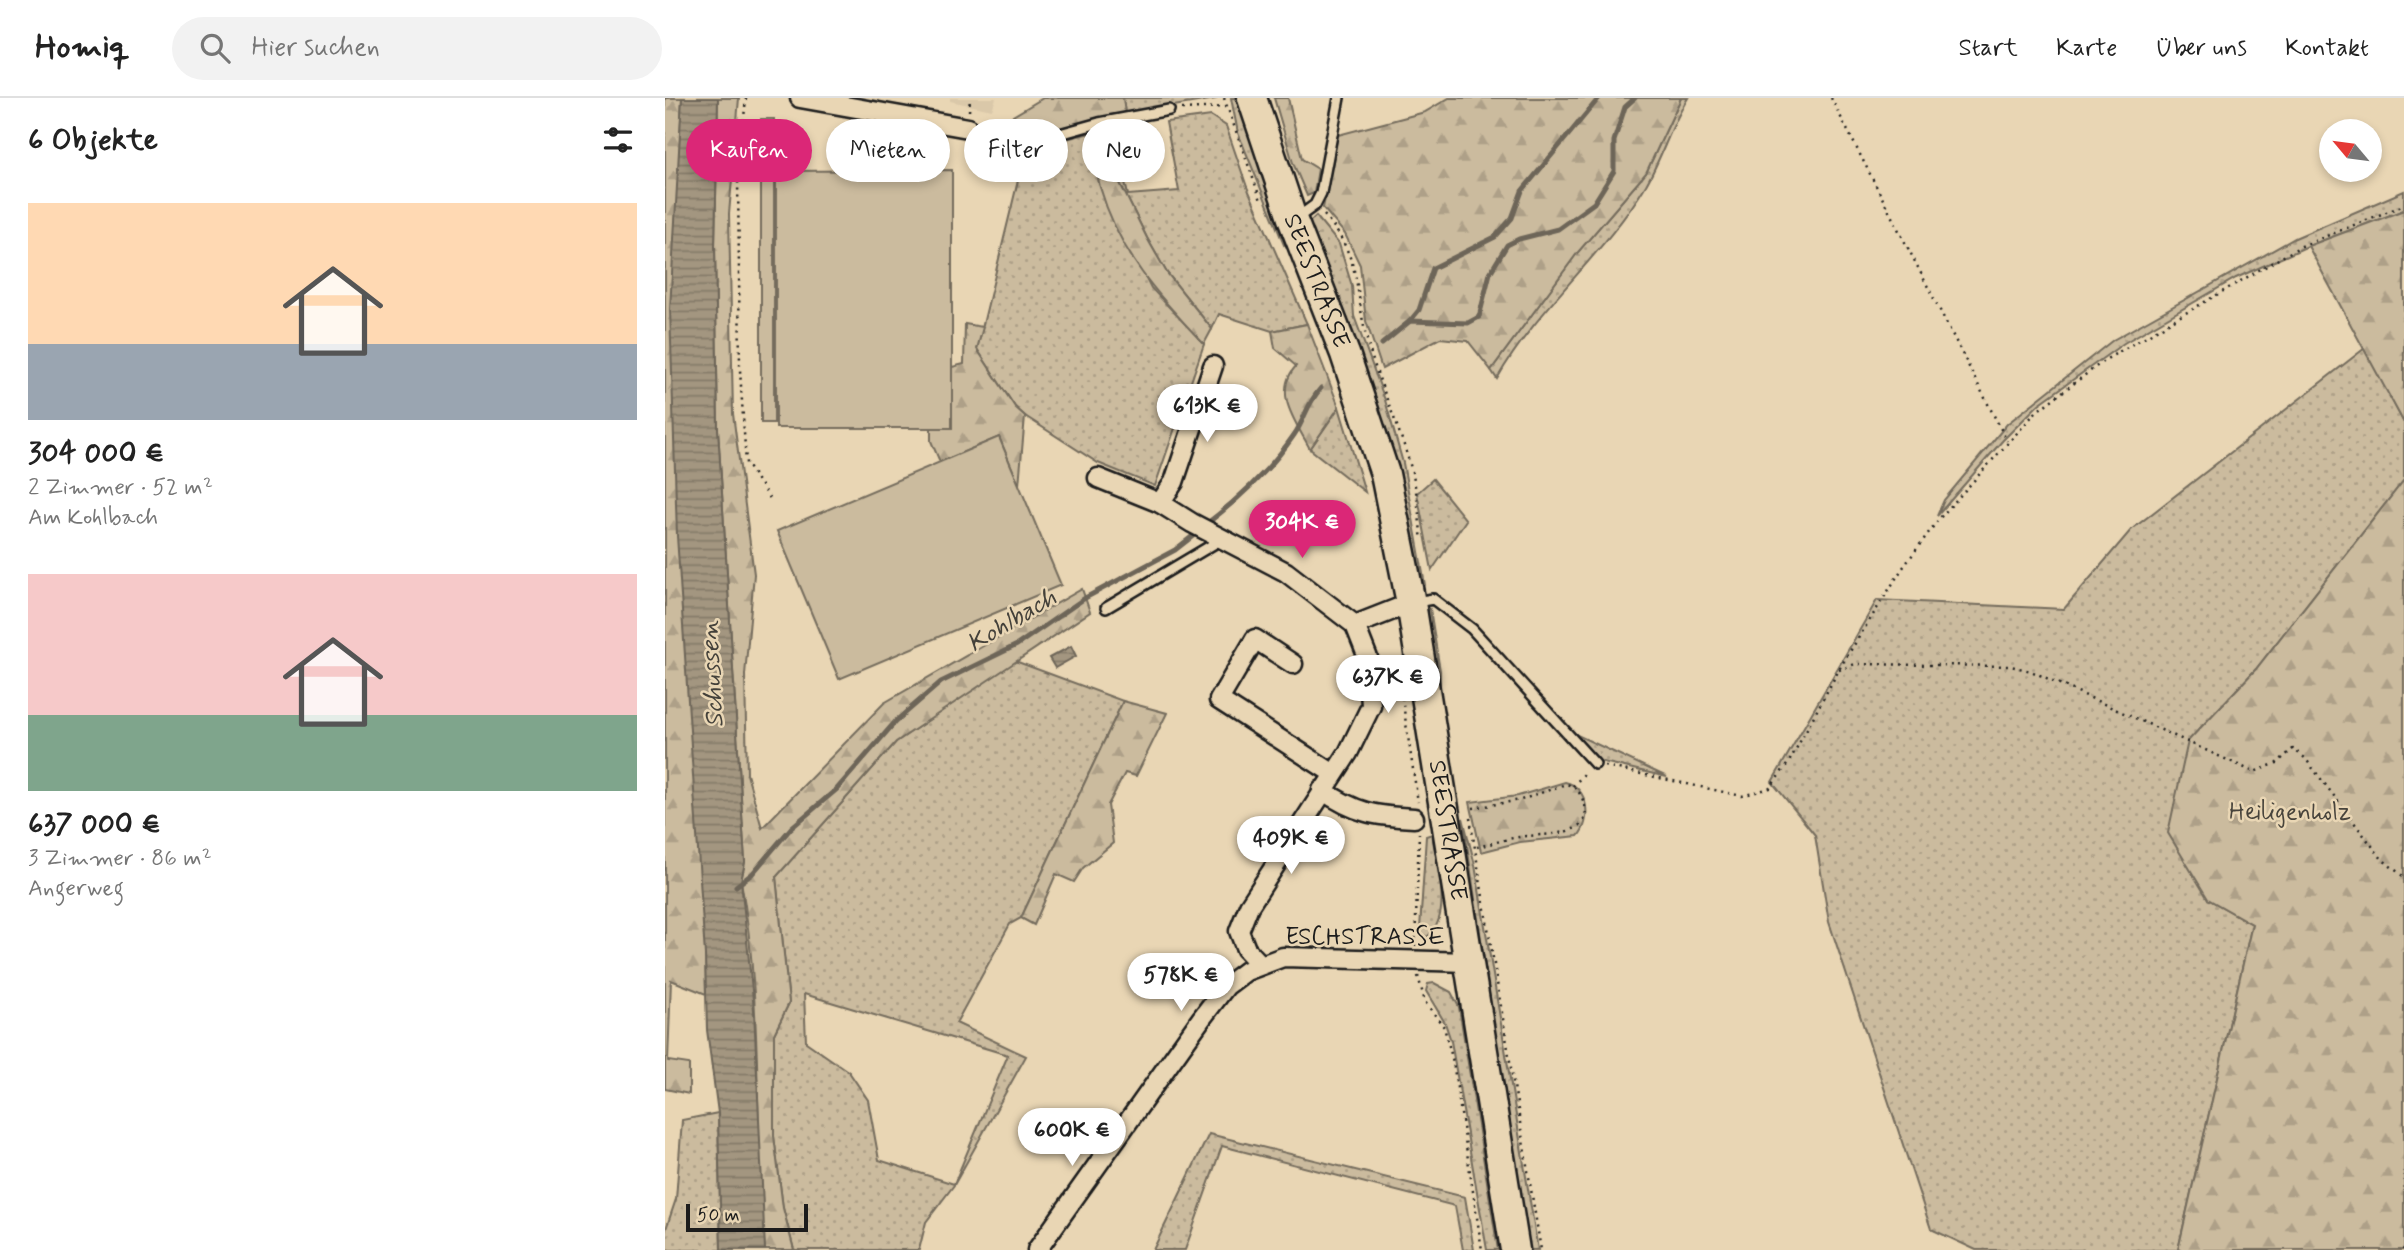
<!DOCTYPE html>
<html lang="de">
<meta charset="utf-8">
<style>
:root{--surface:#fff;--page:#f2f2f2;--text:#222;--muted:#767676;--line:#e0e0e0;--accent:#db2777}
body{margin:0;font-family:Mynerve,sans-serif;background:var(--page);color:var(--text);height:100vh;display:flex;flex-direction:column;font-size:26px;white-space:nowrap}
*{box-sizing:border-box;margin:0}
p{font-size:23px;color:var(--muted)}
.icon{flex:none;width:38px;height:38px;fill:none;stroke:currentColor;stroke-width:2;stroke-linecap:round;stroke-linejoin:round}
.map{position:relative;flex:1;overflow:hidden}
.details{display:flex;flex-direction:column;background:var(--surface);width:665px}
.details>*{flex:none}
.guide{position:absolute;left:21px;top:21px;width:665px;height:63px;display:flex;gap:14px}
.needle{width:46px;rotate:299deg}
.buttons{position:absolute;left:1654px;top:21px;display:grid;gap:14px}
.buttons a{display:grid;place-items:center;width:63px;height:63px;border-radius:50%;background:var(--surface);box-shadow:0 4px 10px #0003;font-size:35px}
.scale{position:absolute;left:21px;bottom:18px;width:122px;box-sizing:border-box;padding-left:7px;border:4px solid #1c1c1c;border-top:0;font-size:19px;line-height:24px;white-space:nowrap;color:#1c1c1c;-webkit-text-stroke:5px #e9d6b4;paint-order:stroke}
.price{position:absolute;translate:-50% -60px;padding:0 16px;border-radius:24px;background:#fff;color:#222;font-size:23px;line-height:46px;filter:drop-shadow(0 2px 4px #0008)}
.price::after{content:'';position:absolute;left:50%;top:42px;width:21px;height:16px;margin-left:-10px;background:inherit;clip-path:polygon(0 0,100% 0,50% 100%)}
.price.active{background:var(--accent);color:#fff}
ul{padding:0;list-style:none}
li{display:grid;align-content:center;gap:14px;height:371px;padding:0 28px}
li span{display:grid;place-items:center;height:217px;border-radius:0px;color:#555}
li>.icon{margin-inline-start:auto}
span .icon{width:126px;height:126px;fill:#fffc;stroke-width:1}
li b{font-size:30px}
h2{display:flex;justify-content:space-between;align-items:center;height:84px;padding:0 28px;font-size:30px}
.chip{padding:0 24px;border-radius:32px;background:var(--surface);box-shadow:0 4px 10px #0003;font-size:24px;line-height:63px}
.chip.active{background:var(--accent);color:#fff}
header{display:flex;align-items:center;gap:42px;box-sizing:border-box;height:98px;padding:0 35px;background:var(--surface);border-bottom:2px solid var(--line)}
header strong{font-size:33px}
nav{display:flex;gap:38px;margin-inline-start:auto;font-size:24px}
.search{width:490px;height:63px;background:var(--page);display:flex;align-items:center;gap:18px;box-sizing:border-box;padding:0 24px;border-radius:38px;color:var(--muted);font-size:26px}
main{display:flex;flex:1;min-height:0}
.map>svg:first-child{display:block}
</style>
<header>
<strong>Homiq</strong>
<div class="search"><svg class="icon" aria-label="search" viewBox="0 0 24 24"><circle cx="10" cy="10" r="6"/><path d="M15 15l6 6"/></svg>Hier suchen</div>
<nav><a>Start</a><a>Karte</a><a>Über uns</a><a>Kontakt</a></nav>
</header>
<main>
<section class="details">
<h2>6 Objekte<svg class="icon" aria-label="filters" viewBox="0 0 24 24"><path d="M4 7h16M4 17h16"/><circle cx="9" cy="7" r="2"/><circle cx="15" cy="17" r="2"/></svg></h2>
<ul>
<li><span style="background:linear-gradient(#ffd9b3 65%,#9aa5b1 0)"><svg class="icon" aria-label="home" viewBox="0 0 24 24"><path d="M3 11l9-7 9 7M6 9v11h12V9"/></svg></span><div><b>304 000 €</b><p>2 Zimmer · 52 m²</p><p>Am Kohlbach</p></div></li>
<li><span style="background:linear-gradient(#f6c9c9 65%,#7fa58c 0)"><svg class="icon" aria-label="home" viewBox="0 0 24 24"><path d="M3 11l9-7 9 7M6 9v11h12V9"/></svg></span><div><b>637 000 €</b><p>3 Zimmer · 86 m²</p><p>Angerweg</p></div></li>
</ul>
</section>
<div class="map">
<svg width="1739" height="1152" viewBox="0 0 1739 1152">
<defs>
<pattern id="grass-dots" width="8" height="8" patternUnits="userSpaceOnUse" patternTransform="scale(1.75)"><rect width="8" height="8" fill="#cbbb9e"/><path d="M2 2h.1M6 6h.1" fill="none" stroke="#aea088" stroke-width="1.8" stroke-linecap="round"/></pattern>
<pattern id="forest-firs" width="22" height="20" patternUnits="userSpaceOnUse" patternTransform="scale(1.75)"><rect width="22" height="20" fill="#cbbb9e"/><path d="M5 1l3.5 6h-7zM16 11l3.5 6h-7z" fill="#aea088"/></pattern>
<pattern id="water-rules" width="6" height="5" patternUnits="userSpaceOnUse" patternTransform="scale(1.75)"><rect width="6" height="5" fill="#a39680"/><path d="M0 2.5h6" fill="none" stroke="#847a68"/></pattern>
</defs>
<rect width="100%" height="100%" fill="#e9d6b4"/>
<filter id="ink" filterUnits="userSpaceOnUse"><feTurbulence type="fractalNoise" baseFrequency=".0143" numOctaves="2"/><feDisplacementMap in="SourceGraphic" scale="14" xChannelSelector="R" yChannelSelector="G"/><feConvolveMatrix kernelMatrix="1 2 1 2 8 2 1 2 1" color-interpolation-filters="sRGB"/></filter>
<g filter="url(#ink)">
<polygon fill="#dac8a9" points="285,0 331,0 327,12 285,3"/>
<g fill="url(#grass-dots)" stroke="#746c5d" stroke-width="2" fill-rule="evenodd">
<polygon points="458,0 551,0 551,1 460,16"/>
<polygon points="566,0 578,0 623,144 619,147 573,35"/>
<path d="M1016,0H1023C1006,27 997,59 981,87C939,157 872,210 832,281L826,272L913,154L981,75Z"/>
<polygon points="546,18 561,28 582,89 642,226 607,233 554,216 547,231 502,175 482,140 449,73 440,33 448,32 463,97 514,93 501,24"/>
<path d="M429,34L434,86L486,190L539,246L490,388L433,365L360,318L350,309L312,251L356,70C373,43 400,42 429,34Z"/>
<polygon points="1739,93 1739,112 1643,148 1571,180 1459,245 1374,306 1338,342 1272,418 1279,402 1342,326 1448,242 1630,140"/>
<polygon points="651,118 674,146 687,188 689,218 720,302 738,365 760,487 752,488 641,127"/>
<polygon points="1700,250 1739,325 1739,382 1591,571 1523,643 1543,801 1587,826 1513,1152 1311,1152 1266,1131 1164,824 1150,737 1107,684 1212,502 1399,511 1466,432"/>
<polygon points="674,309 700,394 645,351"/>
<polygon points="768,381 801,422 767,472 752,395"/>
<polygon points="765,511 775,573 775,608 757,512"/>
<path d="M350,563L458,603L356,820L345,826L291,925L361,958L289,1087L261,1124L254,1152H129L118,1110L109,1038V936L124,905L111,779L231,644ZM139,896L343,957L289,1086L214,1062L203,1002L184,974L141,944Z"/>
<polygon points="897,630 1002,679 930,662"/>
<polygon points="798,720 810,767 873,1152 862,1152"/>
<path d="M767,736C771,765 789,818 762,839L756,836L755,831L761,738Z"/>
<polygon points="769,885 786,894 794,909 833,1152 822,1152 786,943 780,925 761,893 763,886"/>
<polygon points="53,1015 56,1152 0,1152 0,1134 11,1101 17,1022"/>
<polygon points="544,1036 800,1099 809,1152 798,1152 790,1108 557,1048 520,1152 488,1152"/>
</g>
<g fill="url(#forest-firs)" stroke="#746c5d" stroke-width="2">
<path d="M0,0H17C0,299 36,597 41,896L6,882L3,963L24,966V996L0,991Z"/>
<path d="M53,0H74L64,116L68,316L89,476L80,577L82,676L97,730L219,605L417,491L425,514L231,644L111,779L124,905L109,936V1038L118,1110L129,1152H100C89,1030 98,905 76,783L80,764L53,331L50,149Z"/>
<polygon points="378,0 458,0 460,16 365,40 326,31"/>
<polygon points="609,0 623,0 637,61 653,71 649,95 642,98 628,65"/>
<polygon points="784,0 1016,0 981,75 913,154 826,272 803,243 775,240 717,271 701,223 695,167 680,136 658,110 673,37 760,14"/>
<path d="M440,33L449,73L482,140L502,175L547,231L539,246C493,198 454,155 435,89C430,72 431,52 429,34Z"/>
<polygon points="1739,112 1739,325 1643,148"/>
<polygon points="300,226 318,229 312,251 350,309 360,318 354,387 334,339 275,364 266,343 266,330 287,330 287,269 299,266"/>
<path d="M642,226L674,309L645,351C631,324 607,295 631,268L610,250L607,233Z"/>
<polygon points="1739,382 1739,1152 1513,1152 1587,826 1543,801 1503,735 1523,643 1591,571"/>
<polygon points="458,603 502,615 471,678 460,675 443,707 448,745 418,770 409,784 391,776 369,827 356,820"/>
<path d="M900,684C924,689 927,723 913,738L855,744L816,754L805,704L853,698Z"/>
</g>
<g fill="#cbbb9e" stroke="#746c5d" stroke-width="2">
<rect x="96" y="21" width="13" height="304"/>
<polygon points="287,72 287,330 111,330 111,73"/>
<polygon points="334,339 396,487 174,581 112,433"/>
</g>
<g fill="url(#water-rules)" stroke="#6d6558" stroke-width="2">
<polygon points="17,0 53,0 50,149 53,331 80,764 76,783 89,912 100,1152 56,1152 53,1015 42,932 40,857 12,438 5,211"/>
<polygon points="406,548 411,558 390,570 384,560"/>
</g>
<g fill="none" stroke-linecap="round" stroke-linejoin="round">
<g stroke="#6d6558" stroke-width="5">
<polyline points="745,223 754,212 768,170 830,139 847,120 857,93 934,0"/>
<polyline points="717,246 745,223 803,225 814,219 825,175 842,147 854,141 893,131 929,105 949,73 949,43 960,9 970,0"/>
<path d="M540,427C574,401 605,372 629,337C641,320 640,308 656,290"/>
<polyline points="71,788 87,776 126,730 172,691 231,623 276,584 352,547 420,500 510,452 533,434"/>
</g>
<g stroke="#1c1c1c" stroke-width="14">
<g id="lane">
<polyline points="303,30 366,44 434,25 504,12"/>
<polyline points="632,120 650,107 656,95 674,0"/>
<polyline points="751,504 768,501 807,531 930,666"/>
<polyline points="441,510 557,441"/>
</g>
</g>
<g stroke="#1c1c1c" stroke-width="23">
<g id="street">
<polyline points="135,0 303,30"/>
<polyline points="433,380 495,405 527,425 621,474 690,527"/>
<polyline points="495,405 509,384 548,268"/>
<polyline points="690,527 746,505"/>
<polyline points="628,566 590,541 554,602 669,676"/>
<path d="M657,692C690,715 710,718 749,720"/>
<polyline points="596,867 581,851 574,833 584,808 683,655 706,608 703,560 690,527"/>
<polyline points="372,1152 536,921 561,888 581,873 618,859 805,864"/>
</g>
</g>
<g stroke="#1c1c1c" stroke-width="33">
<g id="primary">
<path id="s1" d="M587,0L628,123L680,256L720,376L746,505L850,1152"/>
</g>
</g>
<g stroke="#1c1c1c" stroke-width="2.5" stroke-dasharray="2 5" stroke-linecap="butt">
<polyline points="81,0 73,78 75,272 81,366 106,402"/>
<polyline points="559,0 597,105"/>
<polyline points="1166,0 1342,343"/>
<polyline points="517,11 560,9"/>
<polyline points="304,13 305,0"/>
<path d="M659,117C698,161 689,194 703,246C715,290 737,333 748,378C753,399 754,421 757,442"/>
<polyline points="1174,572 1190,566 1346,568 1366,573 1589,674 1612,665 1628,651 1640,660 1717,761 1739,779"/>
<polyline points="735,586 753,704"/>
<polyline points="940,668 1077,698 1105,690 1124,664 1177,566 1237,471 1273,422 1372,313 1440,262 1634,149 1739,107"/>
<polyline points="908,688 920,675"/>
<path d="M808,710L856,702L901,686C909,688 914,693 917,700C936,741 877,735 854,739C840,741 826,746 812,749"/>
<polyline points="805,720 876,1152"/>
<polyline points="750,848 754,735"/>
<polyline points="753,878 760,904 779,929 788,964 817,1152"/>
<polyline points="1738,1152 1739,1150"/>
</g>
<use href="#lane" stroke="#e9d6b4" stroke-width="9"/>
<use href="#street" stroke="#e9d6b4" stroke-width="18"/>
<use href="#primary" stroke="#e9d6b4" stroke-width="28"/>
</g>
</g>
<g text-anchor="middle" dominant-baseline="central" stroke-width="5" stroke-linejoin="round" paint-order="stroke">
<g font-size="24" fill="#1c1c1c" stroke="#e9d6b4">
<text stroke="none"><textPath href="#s1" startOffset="194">SEESTRASSE</textPath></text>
<text stroke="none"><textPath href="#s1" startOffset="761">SEESTRASSE</textPath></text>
<text x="700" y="839">ESCHSTRASSE</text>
</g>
<g font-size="24" fill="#48443c" stroke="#e9d6b4">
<text x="1625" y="714">Heiligenholz</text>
</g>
<g font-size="26" font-style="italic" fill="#44413a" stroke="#e9d6b4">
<text transform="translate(347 523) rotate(-31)">Kohlbach</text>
<text transform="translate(48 576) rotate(-93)">Schussen</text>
</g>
</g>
</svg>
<div class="buttons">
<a><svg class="needle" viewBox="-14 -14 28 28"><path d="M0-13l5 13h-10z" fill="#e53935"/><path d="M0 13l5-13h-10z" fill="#767676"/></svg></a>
</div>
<div class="scale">50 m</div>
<b class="price" style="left:542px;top:346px">613K €</b>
<b class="price active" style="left:637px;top:462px">304K €</b>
<b class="price" style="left:723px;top:617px">637K €</b>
<b class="price" style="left:626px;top:778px">409K €</b>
<b class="price" style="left:516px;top:915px">578K €</b>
<b class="price" style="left:407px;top:1070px">600K €</b>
<div class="guide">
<a class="chip active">Kaufen</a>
<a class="chip">Mieten</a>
<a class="chip">Filter</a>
<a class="chip">Neu</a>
</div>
</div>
</main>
